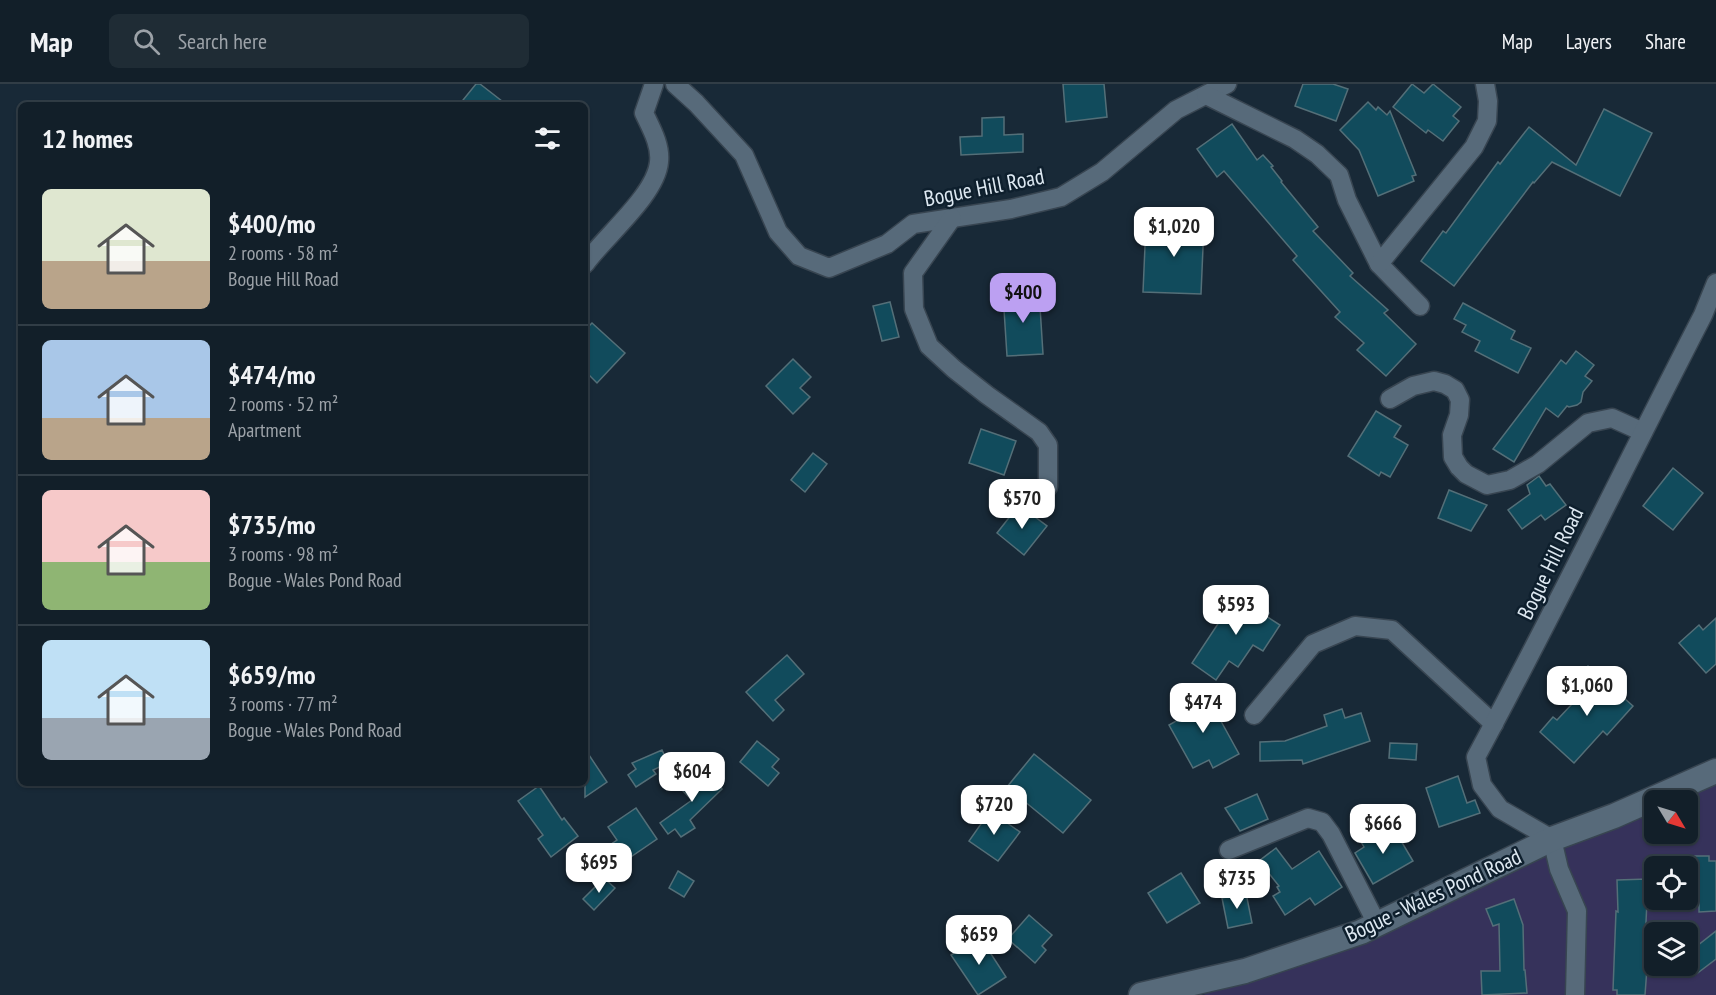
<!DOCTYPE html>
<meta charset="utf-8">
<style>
:root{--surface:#121f29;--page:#1f2c35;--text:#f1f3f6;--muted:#9ca2a8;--line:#313d46;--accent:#bca0f2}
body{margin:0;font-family:"PT Sans Narrow",sans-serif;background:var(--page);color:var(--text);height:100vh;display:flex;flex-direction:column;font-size:22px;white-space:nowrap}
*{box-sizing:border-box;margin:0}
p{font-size:20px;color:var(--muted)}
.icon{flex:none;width:33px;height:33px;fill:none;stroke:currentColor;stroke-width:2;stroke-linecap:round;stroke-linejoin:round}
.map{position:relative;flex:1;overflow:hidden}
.sheet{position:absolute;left:18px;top:18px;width:570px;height:684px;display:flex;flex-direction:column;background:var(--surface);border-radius:9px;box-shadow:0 2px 4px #0004,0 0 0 2px var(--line)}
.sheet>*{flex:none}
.needle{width:39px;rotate:128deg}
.controls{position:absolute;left:1644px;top:706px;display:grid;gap:12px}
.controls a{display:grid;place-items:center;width:54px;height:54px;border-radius:9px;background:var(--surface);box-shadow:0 2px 4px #0004,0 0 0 2px var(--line);font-size:30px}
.price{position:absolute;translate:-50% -51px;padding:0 14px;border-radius:12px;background:#fff;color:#222;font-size:20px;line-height:39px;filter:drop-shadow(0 2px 3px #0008)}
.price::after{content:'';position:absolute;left:50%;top:36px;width:18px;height:14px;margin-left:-9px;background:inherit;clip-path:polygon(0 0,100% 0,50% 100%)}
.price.active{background:var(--accent);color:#111}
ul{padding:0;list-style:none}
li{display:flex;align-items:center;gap:18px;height:150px;padding:0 24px}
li+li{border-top:2px solid var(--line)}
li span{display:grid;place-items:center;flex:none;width:168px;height:120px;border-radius:9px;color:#555}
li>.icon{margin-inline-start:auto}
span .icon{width:72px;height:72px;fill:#fffc;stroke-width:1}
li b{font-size:26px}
h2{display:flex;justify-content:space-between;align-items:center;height:72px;padding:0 24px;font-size:26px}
header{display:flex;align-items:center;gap:36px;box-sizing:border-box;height:84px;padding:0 30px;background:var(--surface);border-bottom:2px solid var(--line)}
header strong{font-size:28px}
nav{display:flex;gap:33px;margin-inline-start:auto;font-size:21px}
.search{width:420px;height:54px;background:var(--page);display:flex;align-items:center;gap:15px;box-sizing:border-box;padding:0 21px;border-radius:9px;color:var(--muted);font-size:22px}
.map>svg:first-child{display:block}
</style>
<header>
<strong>Map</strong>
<div class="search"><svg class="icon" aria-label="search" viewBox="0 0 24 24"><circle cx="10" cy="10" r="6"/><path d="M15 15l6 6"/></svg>Search here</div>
<nav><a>Map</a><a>Layers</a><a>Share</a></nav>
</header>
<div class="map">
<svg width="1716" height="911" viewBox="0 0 1716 911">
<rect width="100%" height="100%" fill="#182937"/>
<path fill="#36325b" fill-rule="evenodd" d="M1716,697V911H1203L1654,722V750H1688V717H1668ZM1654,783H1688V816H1654ZM1654,849H1688V882H1654Z"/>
<g fill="#114b5c" stroke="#546f78" stroke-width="1.5">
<polygon points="476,0 480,0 507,21 459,21"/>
<polygon points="1063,0 1104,0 1107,33 1066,38"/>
<polygon points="1303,0 1333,0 1348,5 1336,37 1295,22"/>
<polygon points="1412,0 1424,9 1433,0 1461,23 1453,32 1459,37 1443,57 1428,46 1426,49 1393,23"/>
<polygon points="1368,18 1376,26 1378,23 1387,31 1390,27 1416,91 1412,92 1414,97 1378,112 1359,66 1340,46"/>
<polygon points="1604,25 1652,49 1620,112 1552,78 1534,99 1533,98 1454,202 1421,177 1443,147 1446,149 1498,78 1500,80 1529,43 1576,81"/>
<polygon points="1004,33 1004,51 1023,50 1023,68 961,71 960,53 982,52 982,34"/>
<polygon points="1232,40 1257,76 1263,71 1273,82 1271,83 1282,97 1281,98 1318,143 1313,147 1353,189 1350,192 1388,226 1384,229 1416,260 1386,292 1357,266 1364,259 1335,233 1340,228 1293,176 1297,172 1224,87 1217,93 1197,65"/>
<polygon points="1146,139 1204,140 1201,210 1143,208"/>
<polygon points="1039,207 1043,270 1007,272 1003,210"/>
<polygon points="890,218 899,253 882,257 873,222"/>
<polygon points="1463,219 1515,247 1511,255 1531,264 1518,289 1475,267 1480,257 1462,248 1466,241 1454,235"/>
<polygon points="592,239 625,269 597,299 585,287 585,246"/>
<polygon points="1576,267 1594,281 1585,292 1592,297 1583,308 1581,318 1577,321 1569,323 1567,322 1558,333 1546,324 1514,378 1493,365 1561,276 1566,280"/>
<polygon points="793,275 811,293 800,304 810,313 793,330 766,302"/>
<polygon points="1376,327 1401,342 1394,353 1408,361 1390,393 1381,388 1379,392 1348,372"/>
<polygon points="981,345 1016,357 1004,391 969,379"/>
<polygon points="813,369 827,380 805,408 791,396"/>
<polygon points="1673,384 1703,409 1673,446 1643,422"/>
<polygon points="1539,392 1546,402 1550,400 1566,421 1545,436 1541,431 1522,445 1508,426 1530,410 1527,401"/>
<polygon points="1449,406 1487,421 1471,447 1438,434"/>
<polygon points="1019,421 1047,442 1024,471 997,449"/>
<polygon points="1239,508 1269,529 1266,532 1280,541 1263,567 1253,561 1238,583 1229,577 1216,596 1192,579"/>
<polygon points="1716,534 1716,580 1706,589 1679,559 1699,541 1703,546"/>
<polygon points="787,571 804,590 775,616 784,626 773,637 746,608"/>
<polygon points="1588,582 1633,622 1607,651 1603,647 1574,679 1540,648 1553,633 1557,636 1588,603 1578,593"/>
<polygon points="1206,610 1239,670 1213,684 1209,676 1193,684 1169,641 1185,632 1180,624"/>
<polygon points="1342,625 1345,634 1361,629 1370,657 1303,680 1302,676 1260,677 1260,658 1285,657 1327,642 1324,631"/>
<polygon points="757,657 779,675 772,683 779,689 768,702 740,678"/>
<polygon points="1390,659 1417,660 1416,676 1389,674"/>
<polygon points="585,665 607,698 585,713"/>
<polygon points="662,666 668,679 653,686 656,690 636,703 628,691 636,685 632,679"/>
<polygon points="1034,670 1091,716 1063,749 1007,703"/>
<polygon points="702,684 722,705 690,736 695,744 681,753 675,745 668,750 660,739 692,716 681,705"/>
<polygon points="1458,692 1467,719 1475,716 1480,729 1439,743 1426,704"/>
<polygon points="539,702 562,736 564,734 578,752 551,773 538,755 543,751 518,717"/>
<polygon points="1257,710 1268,735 1240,747 1225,724"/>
<polygon points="636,724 657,755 616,783 604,765 617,756 608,743"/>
<polygon points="990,727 1020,748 998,777 969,757"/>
<polygon points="1394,745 1413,777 1373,800 1355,769 1364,763 1360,756 1374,748 1378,755"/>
<polygon points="1276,764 1292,785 1319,767 1342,803 1315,821 1310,814 1285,831 1273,812 1280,808 1277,803 1279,802 1259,777"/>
<polygon points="1688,772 1709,772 1709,777 1716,777 1716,827 1699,828 1699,799 1688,800"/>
<polygon points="678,787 694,797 684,813 669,804"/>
<polygon points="1181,789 1200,819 1167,839 1148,809"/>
<polygon points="604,794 615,804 594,826 583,815"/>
<polygon points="1648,795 1645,860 1654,860 1654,884 1647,884 1645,911 1617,911 1617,906 1613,906 1616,827 1618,828 1617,796"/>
<polygon points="1246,809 1252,839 1228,844 1222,814"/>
<polygon points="1514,815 1523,841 1524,886 1525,886 1527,909 1482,911 1481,887 1500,887 1499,840 1493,842 1486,825"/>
<polygon points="1029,831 1052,851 1042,862 1046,866 1035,879 1008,855"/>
<polygon points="1716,847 1716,875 1695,891 1688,881 1688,869"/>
<polygon points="980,853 1006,893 978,911 951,871"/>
</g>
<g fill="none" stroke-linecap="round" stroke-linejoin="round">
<g stroke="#384551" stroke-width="21">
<g id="minor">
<polyline points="675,0 696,19 744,71 778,148 799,172 829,184 887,160 913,140 1011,125 1061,113 1102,88 1176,26 1227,0"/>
<polyline points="1206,11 1295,55 1317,70 1339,91 1347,116 1379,180 1420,222"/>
<polyline points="952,134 913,189 914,225 929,262 954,285 987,311 1039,348 1048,361 1048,403"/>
<path d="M585,180C605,152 656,111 659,78C661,61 651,44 644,29L654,0"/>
<polyline points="1379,180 1474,63 1487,37 1488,17 1485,0"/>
<polyline points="1390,315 1413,302 1434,297 1445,300 1455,306 1460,316 1459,331 1452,351 1453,373 1459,383 1466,390 1487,401 1510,396 1538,380 1588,339 1612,334 1643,348"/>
<polyline points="1254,631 1313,560 1355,542 1392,546 1494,640"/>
<polyline points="1229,766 1308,734 1322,738 1331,750 1377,840"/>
<path d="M1575,911L1577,827L1559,785L1552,755L1500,725L1482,701L1476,673C1555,527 1627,378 1703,231L1716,199"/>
</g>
</g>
<g stroke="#384551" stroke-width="27">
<polyline id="tertiary" points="1141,911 1245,887 1361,848 1552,755 1614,732 1716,687"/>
</g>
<use href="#minor" stroke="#576a7a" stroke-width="18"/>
<use href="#tertiary" stroke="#576a7a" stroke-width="24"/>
</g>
<g text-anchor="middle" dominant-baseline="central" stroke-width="5" stroke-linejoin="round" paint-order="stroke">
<g font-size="22" fill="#dee9f2" stroke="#0e1f2d">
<text transform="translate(984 103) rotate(-11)">Bogue Hill Road</text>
<text transform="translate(1550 479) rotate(-64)">Bogue Hill Road</text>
<text transform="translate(1433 811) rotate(-25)">Bogue - Wales Pond Road</text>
</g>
</g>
</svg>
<div class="controls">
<a><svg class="needle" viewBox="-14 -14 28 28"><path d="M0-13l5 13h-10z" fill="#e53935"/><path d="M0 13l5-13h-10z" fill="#9ca2a8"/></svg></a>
<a><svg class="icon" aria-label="locate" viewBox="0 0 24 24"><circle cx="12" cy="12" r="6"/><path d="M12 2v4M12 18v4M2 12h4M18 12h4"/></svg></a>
<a><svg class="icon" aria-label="layers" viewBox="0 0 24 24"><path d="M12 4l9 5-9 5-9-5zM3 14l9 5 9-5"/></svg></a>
</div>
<b class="price" style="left:1174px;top:174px">$1,020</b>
<b class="price active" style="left:1023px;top:240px">$400</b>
<b class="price" style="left:1022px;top:446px">$570</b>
<b class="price" style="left:1236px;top:552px">$593</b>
<b class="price" style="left:1587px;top:633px">$1,060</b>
<b class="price" style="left:1203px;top:650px">$474</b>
<b class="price" style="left:692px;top:719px">$604</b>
<b class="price" style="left:994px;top:752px">$720</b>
<b class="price" style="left:1383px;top:771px">$666</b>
<b class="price" style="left:599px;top:810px">$695</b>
<b class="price" style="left:1237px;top:826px">$735</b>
<b class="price" style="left:979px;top:882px">$659</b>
<section class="sheet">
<h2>12 homes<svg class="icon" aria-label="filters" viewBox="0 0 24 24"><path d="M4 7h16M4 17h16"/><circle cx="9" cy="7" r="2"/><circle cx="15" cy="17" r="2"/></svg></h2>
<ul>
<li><span style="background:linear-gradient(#dfe7d0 60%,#b9a48a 0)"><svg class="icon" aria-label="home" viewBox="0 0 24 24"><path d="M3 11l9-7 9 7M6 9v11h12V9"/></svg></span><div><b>$400/mo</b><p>2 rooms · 58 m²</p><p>Bogue Hill Road</p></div></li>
<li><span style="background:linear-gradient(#a9c7e8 65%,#b9a48a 0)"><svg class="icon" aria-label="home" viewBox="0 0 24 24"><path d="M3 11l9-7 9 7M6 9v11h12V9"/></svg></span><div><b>$474/mo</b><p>2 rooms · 52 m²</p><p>Apartment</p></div></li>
<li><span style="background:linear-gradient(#f6c9c9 60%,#8fb573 0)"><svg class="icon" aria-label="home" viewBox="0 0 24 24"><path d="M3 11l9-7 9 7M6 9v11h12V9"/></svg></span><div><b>$735/mo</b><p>3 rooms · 98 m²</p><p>Bogue - Wales Pond Road</p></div></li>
<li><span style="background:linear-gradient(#bfe0f5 65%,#9aa5b1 0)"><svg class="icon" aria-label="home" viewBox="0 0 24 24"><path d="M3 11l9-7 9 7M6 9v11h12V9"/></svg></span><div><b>$659/mo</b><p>3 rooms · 77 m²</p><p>Bogue - Wales Pond Road</p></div></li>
</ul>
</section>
</div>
